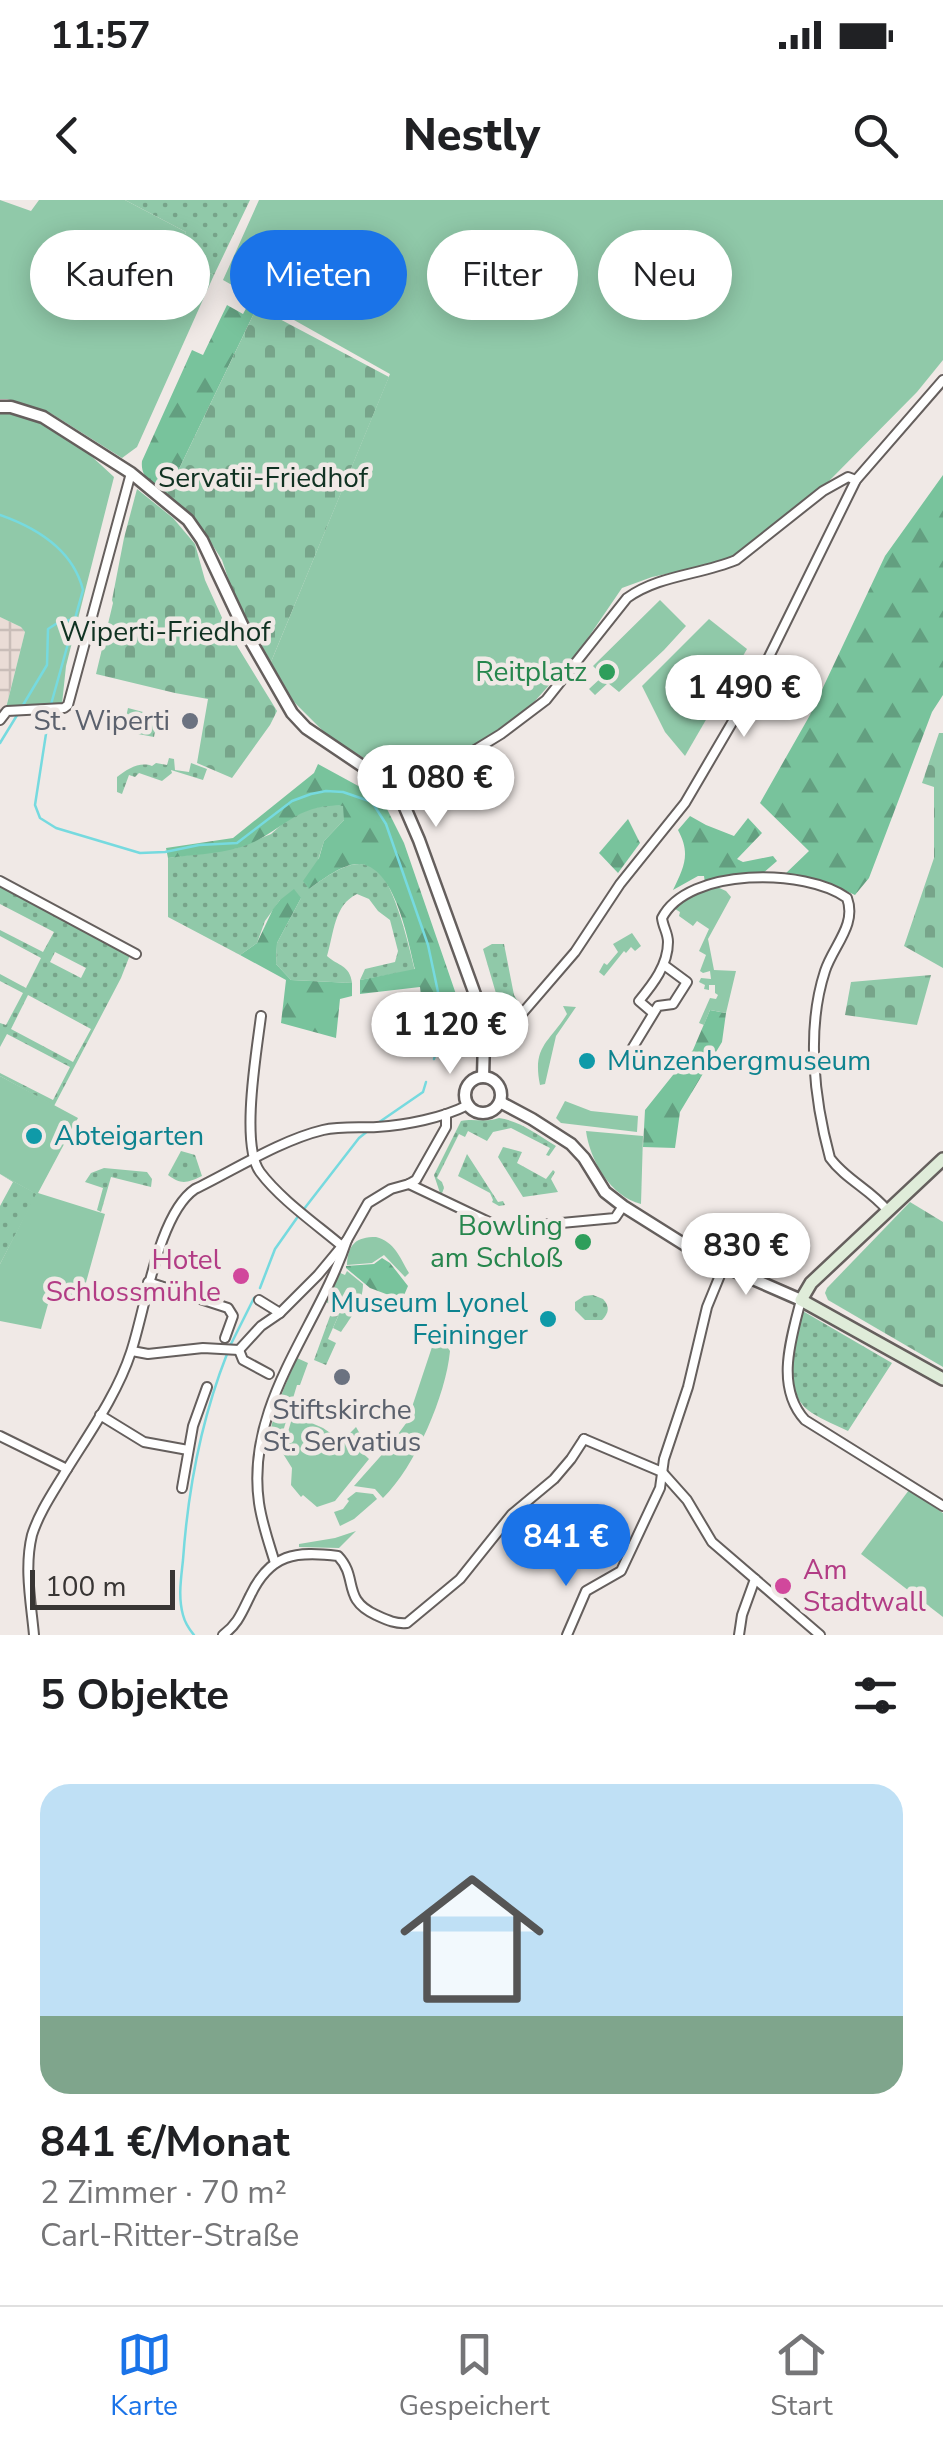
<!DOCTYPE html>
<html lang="de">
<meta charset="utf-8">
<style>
:root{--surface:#fff;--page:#f6f6f6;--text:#202124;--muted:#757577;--line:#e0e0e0;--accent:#1a73e8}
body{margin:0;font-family:"Nunito Sans",sans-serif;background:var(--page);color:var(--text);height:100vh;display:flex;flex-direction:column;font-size:38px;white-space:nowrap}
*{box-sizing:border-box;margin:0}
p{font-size:32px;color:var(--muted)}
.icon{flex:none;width:55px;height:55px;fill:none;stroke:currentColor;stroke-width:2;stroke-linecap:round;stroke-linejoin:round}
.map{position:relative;height:1435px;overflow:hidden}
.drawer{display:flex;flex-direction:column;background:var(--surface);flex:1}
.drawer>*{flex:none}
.hud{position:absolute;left:30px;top:30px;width:885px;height:90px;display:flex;gap:20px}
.scale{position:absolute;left:30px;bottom:25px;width:145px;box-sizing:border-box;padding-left:10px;border:5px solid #383534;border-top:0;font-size:28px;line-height:35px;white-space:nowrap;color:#383534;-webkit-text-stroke:8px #f0e9e6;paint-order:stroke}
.price{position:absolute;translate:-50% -85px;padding:0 22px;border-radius:35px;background:#fff;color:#222;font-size:32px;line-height:65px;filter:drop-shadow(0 2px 5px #0008)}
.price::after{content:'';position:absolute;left:50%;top:60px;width:30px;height:22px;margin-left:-15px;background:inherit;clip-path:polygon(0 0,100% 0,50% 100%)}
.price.on{background:var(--accent);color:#fff}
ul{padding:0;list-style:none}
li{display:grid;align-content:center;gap:20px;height:530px;padding:0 40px}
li+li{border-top:2px solid var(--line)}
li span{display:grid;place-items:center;height:310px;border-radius:30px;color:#555}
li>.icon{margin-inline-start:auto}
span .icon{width:180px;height:180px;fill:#fffc;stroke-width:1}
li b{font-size:42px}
h2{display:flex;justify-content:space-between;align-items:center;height:120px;padding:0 40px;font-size:42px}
.chip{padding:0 35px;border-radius:45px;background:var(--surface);box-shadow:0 5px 25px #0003;font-size:35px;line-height:90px}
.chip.on{background:var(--accent);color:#fff}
.status{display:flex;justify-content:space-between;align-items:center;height:70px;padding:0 50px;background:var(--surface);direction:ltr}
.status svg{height:28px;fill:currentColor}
header{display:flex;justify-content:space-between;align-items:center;height:130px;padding:0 40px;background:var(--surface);font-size:45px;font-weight:800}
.tab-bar{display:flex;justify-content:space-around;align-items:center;height:140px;border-top:2px solid var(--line);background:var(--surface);font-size:28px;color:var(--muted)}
.tab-bar a{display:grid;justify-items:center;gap:5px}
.tab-bar .on{color:var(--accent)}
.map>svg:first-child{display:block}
</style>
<div class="status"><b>11:57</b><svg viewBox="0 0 49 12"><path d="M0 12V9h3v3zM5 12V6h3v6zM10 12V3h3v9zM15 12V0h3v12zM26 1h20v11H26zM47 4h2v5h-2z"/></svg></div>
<header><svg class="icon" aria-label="back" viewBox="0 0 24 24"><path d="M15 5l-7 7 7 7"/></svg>Nestly<svg class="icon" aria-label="search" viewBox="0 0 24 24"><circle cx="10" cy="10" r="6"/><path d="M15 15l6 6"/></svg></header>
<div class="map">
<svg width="943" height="1435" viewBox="0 0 943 1435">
<defs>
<pattern id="industrial-grid" width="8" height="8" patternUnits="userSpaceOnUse" patternTransform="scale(2.5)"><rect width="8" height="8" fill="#eadcd6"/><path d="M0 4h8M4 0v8" fill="none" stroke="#c9bdb8"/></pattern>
<pattern id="grass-dots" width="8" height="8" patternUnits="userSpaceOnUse" patternTransform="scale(2.5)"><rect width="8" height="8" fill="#90c9a9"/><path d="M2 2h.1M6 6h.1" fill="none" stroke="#77a48a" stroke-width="1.8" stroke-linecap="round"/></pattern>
<pattern id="forest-firs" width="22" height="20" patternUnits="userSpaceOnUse" patternTransform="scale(2.5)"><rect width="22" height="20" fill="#78c39c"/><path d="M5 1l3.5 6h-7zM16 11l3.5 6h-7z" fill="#639f80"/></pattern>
<pattern id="cemetery-stones" width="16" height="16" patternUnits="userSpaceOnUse" patternTransform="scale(2.5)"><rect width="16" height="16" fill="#90c9a9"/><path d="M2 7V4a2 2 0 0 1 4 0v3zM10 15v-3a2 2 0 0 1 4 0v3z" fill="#77a48a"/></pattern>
</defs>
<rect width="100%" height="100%" fill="#f0e9e6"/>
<polygon fill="url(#industrial-grid)" points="0,417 21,427 25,432 6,507 0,514"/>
<g fill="url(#grass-dots)" fill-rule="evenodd">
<polygon points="125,0 250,0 214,75 175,57 186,32"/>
<polygon points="128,508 158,516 154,537 138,534 141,520 126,517"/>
<path d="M169,558L174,559L175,570L189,572L191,563L207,569L203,580L171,570L172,573L162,581L139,573L135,577L129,575L122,594L117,592V577C127,569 140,561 152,566L156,563L167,565Z"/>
<path d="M328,605L344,606V620L324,641L309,689C322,680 342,664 359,664C364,664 370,665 374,668C394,679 409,747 415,770L360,780L365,769L395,762L398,751L390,720L378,711L369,699L357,694C334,705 334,733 327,756C338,766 350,765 352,783L291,780L276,764L277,743L301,698L280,700L265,721L257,743L240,755L168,717V658L237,648L271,634L289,618L309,609Z"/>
<path d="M0,686L130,755L121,778L54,906L0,876V873L53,900L70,867L7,834L0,847V823L6,825L23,793L0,781V774L26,788L41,758L0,736V730L43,752L54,732L0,704ZM55,752L86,768L81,778L50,762ZM28,795L91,829L73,862L11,829Z"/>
<polygon points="492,744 504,744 514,795 520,805 495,825 492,824 490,817 500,807 483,749"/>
<path d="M499,918C520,921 538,935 556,946L549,956L546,955L550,948L511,928L493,932L487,941L468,931L465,937L459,934L437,978L442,982L444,988L441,996L434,975L461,921C474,918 484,923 499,918Z"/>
<polygon points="503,947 522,952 517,963 546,979 553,970 555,972 551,979 558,992 523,997 498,957"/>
<path d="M181,951L195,955L202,976C187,983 181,985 168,975Z"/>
<polygon points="467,954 498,1002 503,1001 505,1005 499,1006 492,1002 493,1000 490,993 458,976"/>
<polygon points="104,968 147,972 152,979 151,987 111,977 101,1012 97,1010 103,988 85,982 91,973"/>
<polygon points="0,974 37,994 0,1064 0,1006 13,982"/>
<path d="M593,1095L603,1099C610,1106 609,1113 602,1120H585L575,1110V1102L584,1096Z"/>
<polygon points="334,1105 340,1112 328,1139 336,1143 326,1165 314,1160"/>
<path d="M801,1110L892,1163L848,1231C836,1225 823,1220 812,1213C779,1191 793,1143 801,1110Z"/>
</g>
<g fill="url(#forest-firs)">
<path d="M249,103L257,107L167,294C154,284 140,279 142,261L192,150L203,155L227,105L243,114Z"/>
<polygon points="943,275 943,495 932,512 869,678 855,695 824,681 784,675 809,651 760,603 810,515 885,356"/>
<path d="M318,564L373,594L387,609L404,643L469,832L425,830L420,787L360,794V780L415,769C408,741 395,664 358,664C342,664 322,680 309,689L303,681L319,658L324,641L344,620L343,606C294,602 280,636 238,648C216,654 190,655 168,658L166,648L233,638L314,573Z"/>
<path d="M690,616L706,625L734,636L748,618L762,633L737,659L743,662L773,656L777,661L762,674H730L705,683L704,676H698L673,690C684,667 691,654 678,630Z"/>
<polygon points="628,619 640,643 618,673 599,653"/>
<polygon points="294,689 301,698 277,743 276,764 291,780 352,783 352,796 340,799 336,838 281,823 286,780 240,755 257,743 273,709 280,700"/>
<polygon points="710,810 726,813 722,842 680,912 675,948 643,947 645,910 693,850"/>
<polygon points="382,1058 390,1063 408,1086 402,1100 370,1088 346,1068 346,1066 374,1064"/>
</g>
<g fill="url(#cemetery-stones)">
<polygon points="257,107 389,177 271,462 234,396 222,360 197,321 167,294"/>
<polygon points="137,289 173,318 195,344 205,380 228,431 277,511 270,525 232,578 197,563 208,499 175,493 96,474 113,403 112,400 124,338"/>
<polygon points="939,533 943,533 943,768 904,746 934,658 934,587 922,583"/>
<polygon points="931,775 917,825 845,815 851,782"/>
<polygon points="910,1002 943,1022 943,1167 828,1100 825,1093 827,1088"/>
</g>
<g fill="#90c9a9">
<polygon points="0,0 31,11 39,0 125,0 186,32 175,57 214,75 137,247 122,258 52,214 7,199 0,199"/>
<polygon points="259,0 943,0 943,160 917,192 829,281 745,349 725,361 652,377 622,388 577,454 526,511 496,535 406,583 329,537 294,502 271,462 390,174 223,80"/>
<path d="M0,212C46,211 83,248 114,277L66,466L62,504L6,508L25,432L21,427L0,417Z"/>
<polygon points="660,400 686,426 664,450 619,492 608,483 595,495 589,489 603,476 593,466"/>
<polygon points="709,419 747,449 685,556 665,532 642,486"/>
<polygon points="715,686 726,691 731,697 708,739 714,770 736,771 726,813 710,810 704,825 699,823 710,798 716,799 718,795 715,793 715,785 709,785 709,790 704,789 705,785 699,782 701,778 711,779 710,771 703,773 700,771 706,755 699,751 709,729 697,721 693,726 679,716 680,712 675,709 684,700"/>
<polygon points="632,733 641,746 635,751 631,747 626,753 624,751 604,776 599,772 604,763 607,765 618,752 613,744"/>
<path d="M563,806L576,807L556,836L545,884L540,885C532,846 549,843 567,814Z"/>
<polygon points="0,876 78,918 38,993 105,1014 80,1104 50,1097 41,1129 0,1121 0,1064 36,994 0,974"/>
<polygon points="565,901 591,911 638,916 637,932 561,923 556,918"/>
<path d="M586,931L643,936L641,1004C611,997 590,961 586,931Z"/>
<path d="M376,1037C395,1042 400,1058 409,1073L405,1077L384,1055L372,1063L347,1065C348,1044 356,1037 376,1037Z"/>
<path d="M347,1071L363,1084C363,1103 351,1117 341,1132L333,1128L340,1112L325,1101L338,1072L345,1075Z"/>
<path d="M434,1141L445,1144L450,1151C446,1195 415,1267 383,1298L375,1289L354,1286L387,1249L407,1222Z"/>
<path d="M297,1158L308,1163L300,1185H297L278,1248L267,1245C273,1214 284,1187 297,1158Z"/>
<polygon points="293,1215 323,1228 342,1241 356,1227 360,1234 353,1244 369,1259 335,1301 317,1307 303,1295 301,1297 291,1285 292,1268 282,1252"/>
<polygon points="909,1290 943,1313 943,1417 861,1354"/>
<polygon points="356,1292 373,1294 377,1299 354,1319 340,1326 334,1312 343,1309 349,1301 347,1299"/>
<polygon points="356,1331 339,1348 299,1347 299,1344 335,1338"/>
</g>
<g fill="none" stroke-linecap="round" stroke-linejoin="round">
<g stroke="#76dadf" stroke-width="2.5">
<path d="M0,315C37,328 73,350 83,390L50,508L35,605L40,618L56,628L140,653L165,652L199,645L237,643L292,601L311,594L326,591L343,592L372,602L386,624L428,745L441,806L442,832L434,859"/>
<polyline points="23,505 47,465 48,429 59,422 75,419"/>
<polyline points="0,543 19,512"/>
<polyline points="375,925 423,892 426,882"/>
<polyline points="304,1009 359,938 369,930"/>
<polyline points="260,1088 275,1049 299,1015"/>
<polyline points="230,1146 254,1098"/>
<path d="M194,1435C189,1429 185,1423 183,1415C178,1397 181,1379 183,1360C188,1289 201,1220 227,1154"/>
</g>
<g stroke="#655f5d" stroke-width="12">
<g id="minor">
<polyline points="0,520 7,511 64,508 68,505 131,273"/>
<path d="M400,596L501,534L546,500L627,398C659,375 700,375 736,360L823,291L848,277L856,280"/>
<polyline points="0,681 136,754"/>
<path d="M653,813L639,801C653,784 668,765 668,742C668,733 663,727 662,718C688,667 806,668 847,698C857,725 833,746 825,771C806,829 814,899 830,958C845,979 871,990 887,1010"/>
<path d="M261,816C257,849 240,945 260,972C280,999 316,1024 342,1046"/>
<polyline points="484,840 507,831 575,752 620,684 685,603 760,475 856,280 943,180"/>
<polyline points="620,861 627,857 658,806 673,804 687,782 664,765"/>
<polyline points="409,984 493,1024 507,1028 615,1018 623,1006"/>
<polyline points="148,1082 228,1108 233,1116 225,1138"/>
<polyline points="259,1100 280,1113"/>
<path d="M801,1100C791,1139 775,1187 805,1220L943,1306"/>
<polyline points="239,1150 261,1126 280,1113 318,1075 347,1040 368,1003 391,989 409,984 416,980 446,927 446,914"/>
<polyline points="239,1150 243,1160 269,1174"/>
<polyline points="132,1151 148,1154 203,1148 239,1150"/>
<polyline points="100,1215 144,1242 188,1250"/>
<polyline points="0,1236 67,1269"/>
<polyline points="584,1239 662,1272 687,1300 712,1342 820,1435"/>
<polyline points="182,1288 193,1226 207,1187"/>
<path d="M275,1363C269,1343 262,1324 259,1303C245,1204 318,1128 347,1040"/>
<path d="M34,1435C31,1402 24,1368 32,1335C39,1313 52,1294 64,1274C88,1235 117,1195 131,1152C145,1111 158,1014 195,989C234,970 281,940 323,930C340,926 359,928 377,927C407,925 442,918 468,905"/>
<path d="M223,1435C238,1424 242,1412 250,1396C270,1353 296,1351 338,1356C359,1378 341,1399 376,1415C387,1420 395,1424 407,1423L460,1379L512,1314L554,1279L571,1259L584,1239"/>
<polyline points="567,1435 586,1391 621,1371 660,1288 664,1259 688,1187 707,1107 723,1068"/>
<polyline points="739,1435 742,1415 755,1379"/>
</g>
</g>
<g stroke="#655f5d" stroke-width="15">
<g id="tertiary">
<polyline points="0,207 11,207 43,217 131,273 188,320 202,340 245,431 292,513 306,528 392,586 400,596 419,640 481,811 484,840 483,877"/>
<circle cx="483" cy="895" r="18"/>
<polyline points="500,902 532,919 571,944 584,958 605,992 623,1006 709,1060 801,1100"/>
</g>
</g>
<g stroke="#655f5d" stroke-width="16">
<polyline id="secondary" points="943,959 811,1083 801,1100 943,1179"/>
</g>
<use href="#minor" stroke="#fff" stroke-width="8"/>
<use href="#tertiary" stroke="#fff" stroke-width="10"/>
<use href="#secondary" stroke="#dfecd9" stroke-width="11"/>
</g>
<g fill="#2e9e5b" stroke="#f0e9e6" stroke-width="4">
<circle cx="607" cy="472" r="10"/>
<circle cx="583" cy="1042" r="10"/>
</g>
<g fill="#6b7280" stroke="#f0e9e6" stroke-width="4">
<circle cx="190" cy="521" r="10"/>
<circle cx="342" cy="1177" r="10"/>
</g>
<g fill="#0f9aa8" stroke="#f0e9e6" stroke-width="4">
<circle cx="587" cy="861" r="10"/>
<circle cx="34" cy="936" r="10"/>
<circle cx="548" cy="1119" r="10"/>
</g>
<g fill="#d1479c" stroke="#f0e9e6" stroke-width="4">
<circle cx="241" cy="1076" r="10"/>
<circle cx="783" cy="1386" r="10"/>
</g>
<g text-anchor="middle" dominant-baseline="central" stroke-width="9" stroke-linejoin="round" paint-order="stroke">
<g font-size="28" fill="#103222" stroke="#f0e9e6">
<text x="263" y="278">Servatii-Friedhof</text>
<text x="165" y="432">Wiperti-Friedhof</text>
</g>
<g font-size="28" fill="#27864d" stroke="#f0e9e6" text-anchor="end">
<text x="587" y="472">Reitplatz</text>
<text x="563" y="1026">Bowling<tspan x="563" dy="32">am Schloß</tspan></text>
</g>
<g font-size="28" fill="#5b616d" stroke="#f0e9e6" text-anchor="end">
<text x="170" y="521">St. Wiperti</text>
<text x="342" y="1210" text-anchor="middle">Stiftskirche<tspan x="342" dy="32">St. Servatius</tspan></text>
</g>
<g font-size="28" fill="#0d838f" stroke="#f0e9e6" text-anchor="start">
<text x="607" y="861">Münzenbergmuseum</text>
<text x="54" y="936">Abteigarten</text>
<text x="528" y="1103" text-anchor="end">Museum Lyonel<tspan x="528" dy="32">Feininger</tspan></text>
</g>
<g font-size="28" fill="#b23c85" stroke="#f0e9e6" text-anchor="end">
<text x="221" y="1060">Hotel<tspan x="221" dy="32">Schlossmühle</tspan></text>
<text x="803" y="1370" text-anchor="start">Am<tspan x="803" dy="32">Stadtwall</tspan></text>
</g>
</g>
</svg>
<div class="scale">100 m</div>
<b class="price" style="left:744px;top:540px">1 490 €</b>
<b class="price" style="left:436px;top:630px">1 080 €</b>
<b class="price" style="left:450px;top:877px">1 120 €</b>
<b class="price" style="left:746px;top:1098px">830 €</b>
<b class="price on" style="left:566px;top:1389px">841 €</b>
<div class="hud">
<a class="chip">Kaufen</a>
<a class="chip on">Mieten</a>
<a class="chip">Filter</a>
<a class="chip">Neu</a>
</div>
</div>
<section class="drawer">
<h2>5 Objekte<svg class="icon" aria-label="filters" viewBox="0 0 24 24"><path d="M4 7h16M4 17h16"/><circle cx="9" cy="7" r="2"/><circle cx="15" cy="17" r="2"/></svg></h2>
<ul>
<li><span style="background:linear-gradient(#bfe0f5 75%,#7fa58c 0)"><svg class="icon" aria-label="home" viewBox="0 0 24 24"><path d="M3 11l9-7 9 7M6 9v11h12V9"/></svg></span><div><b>841 €/Monat</b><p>2 Zimmer · 70 m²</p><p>Carl-Ritter-Straße</p></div></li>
</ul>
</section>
<nav class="tab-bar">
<a class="on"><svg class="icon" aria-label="map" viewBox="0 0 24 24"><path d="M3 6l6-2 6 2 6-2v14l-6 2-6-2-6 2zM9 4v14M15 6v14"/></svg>Karte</a>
<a><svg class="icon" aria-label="saved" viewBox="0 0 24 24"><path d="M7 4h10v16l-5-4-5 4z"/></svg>Gespeichert</a>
<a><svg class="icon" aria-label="home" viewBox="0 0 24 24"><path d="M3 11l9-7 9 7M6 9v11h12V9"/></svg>Start</a>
</nav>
